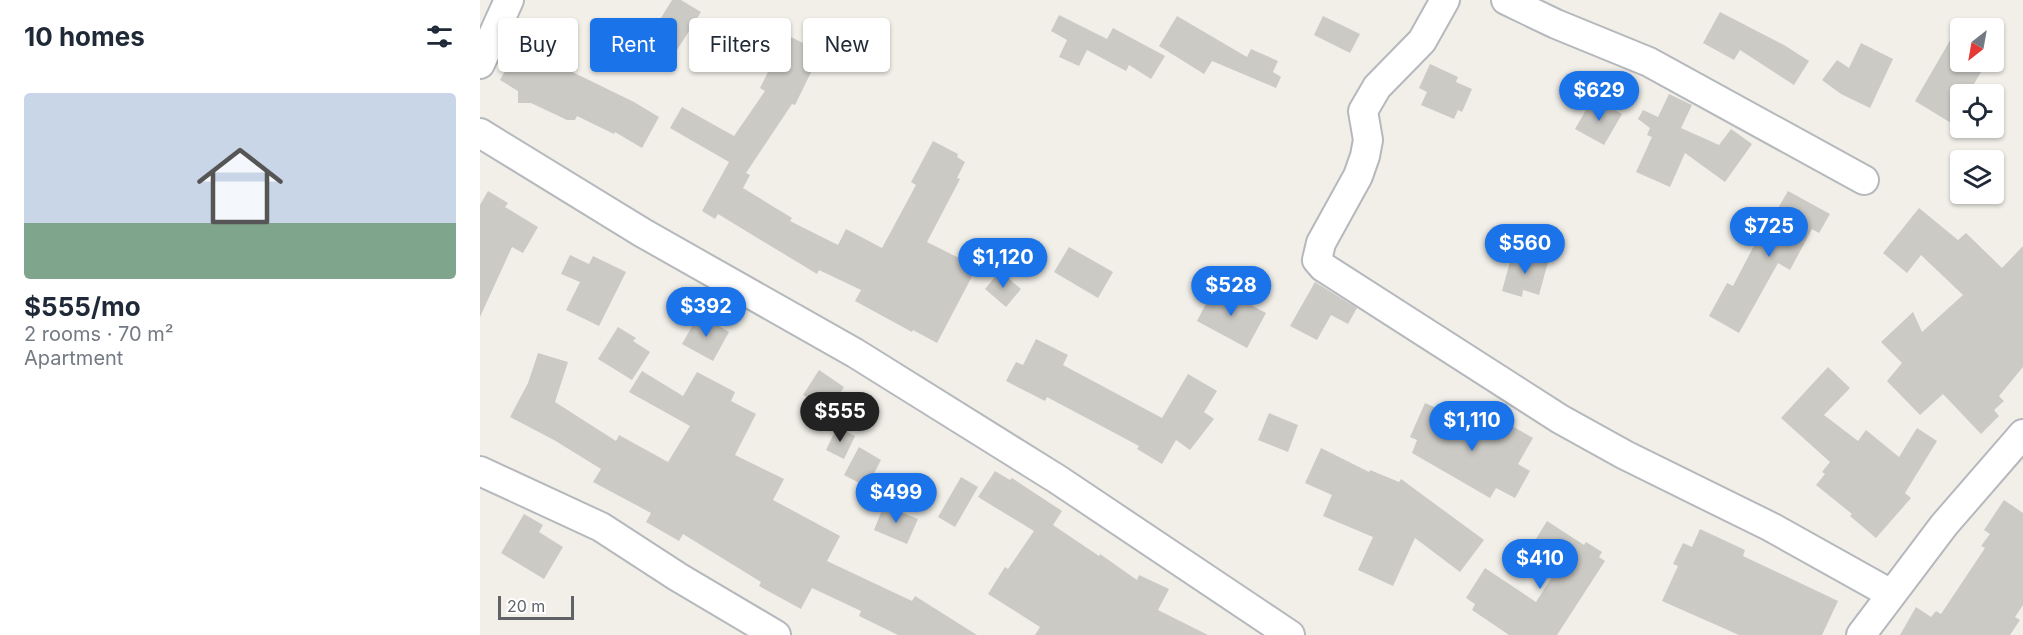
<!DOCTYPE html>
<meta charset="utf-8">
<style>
:root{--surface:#fff;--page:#f6f6f7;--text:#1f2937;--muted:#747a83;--accent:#1a73e8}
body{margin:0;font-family:Inter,sans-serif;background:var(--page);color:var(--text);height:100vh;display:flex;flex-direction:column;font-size:22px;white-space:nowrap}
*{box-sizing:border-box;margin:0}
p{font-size:20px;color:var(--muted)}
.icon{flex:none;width:33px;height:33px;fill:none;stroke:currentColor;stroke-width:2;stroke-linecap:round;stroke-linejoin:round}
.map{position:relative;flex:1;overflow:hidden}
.drawer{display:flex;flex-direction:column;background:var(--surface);width:480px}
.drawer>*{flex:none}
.hud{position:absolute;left:18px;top:18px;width:570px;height:54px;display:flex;gap:12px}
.needle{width:39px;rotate:211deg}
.fabs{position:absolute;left:1470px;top:18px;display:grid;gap:12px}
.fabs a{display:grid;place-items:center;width:54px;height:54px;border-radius:6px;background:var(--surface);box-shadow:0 2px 4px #0004;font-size:30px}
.scale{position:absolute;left:18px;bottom:15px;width:76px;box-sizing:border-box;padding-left:6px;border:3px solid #5f6368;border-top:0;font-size:16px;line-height:21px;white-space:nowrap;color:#5f6368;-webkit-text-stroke:4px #fff;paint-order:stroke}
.price{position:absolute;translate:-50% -51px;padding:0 14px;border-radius:21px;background:var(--accent);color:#fff;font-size:20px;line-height:39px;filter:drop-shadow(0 2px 3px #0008)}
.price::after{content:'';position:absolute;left:50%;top:36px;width:18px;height:14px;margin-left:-9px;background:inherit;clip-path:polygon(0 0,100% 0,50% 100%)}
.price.current{background:#222;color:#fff}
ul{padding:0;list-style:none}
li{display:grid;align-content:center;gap:12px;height:318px;padding:0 24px}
li span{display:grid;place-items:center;height:186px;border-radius:6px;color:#555}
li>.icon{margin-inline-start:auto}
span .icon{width:108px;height:108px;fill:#fffc;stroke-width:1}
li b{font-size:26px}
h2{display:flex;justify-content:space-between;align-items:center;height:72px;padding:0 24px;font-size:26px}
.chip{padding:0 21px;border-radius:6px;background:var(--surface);box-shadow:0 2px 4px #0004;font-size:21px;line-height:54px}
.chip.current{background:var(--accent);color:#fff}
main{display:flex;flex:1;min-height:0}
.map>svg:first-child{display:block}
</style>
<main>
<section class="drawer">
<h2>10 homes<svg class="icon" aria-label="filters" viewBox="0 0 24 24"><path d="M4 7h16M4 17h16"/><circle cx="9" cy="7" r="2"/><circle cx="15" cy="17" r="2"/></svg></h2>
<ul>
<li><span style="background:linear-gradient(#c9d6e8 70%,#7fa58c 0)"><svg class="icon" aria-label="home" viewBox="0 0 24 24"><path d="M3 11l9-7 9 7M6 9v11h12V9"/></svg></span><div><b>$555/mo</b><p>2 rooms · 70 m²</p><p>Apartment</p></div></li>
</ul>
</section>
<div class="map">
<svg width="1543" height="635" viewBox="0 0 1543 635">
<rect width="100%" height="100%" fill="#f1efe8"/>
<g fill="#cccac5">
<polygon points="192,0 201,0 221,12 197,50 188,45 185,50 168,39"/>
<polygon points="1240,12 1304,45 1329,61 1314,85 1260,50 1254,60 1223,43"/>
<polygon points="579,15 627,39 633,28 685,56 671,79 649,65 646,71 607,50 599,66 579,57 587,40 571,31"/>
<polygon points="697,16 767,57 771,49 798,61 793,72 801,77 796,88 732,61 724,74 679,46"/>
<polygon points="843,16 880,34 870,53 834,35"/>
<polygon points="1480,23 1480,62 1507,62 1488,94 1480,94 1480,107 1471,123 1435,101"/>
<polygon points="311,37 341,52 315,105 312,104 266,173 270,175 263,188 312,218 310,221 358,245 366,229 402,248 436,185 431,182 453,141 478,154 477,157 485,162 477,178 480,179 447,242 497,267 457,343 433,330 432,332 375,301 381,290 339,270 337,274 238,214 235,219 222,211 249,162 190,128 202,107 254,136 285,91 280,88 292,64 296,65"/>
<polygon points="1381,43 1413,59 1390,108 1361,94 1342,80 1357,60 1369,68"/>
<polygon points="39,46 154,102 179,117 162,148 135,132 134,134 97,116 95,120 87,120 51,103 38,103 38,91 20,80"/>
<polygon points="950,64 978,77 976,82 992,89 982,112 978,110 974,119 941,105 947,92 939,88"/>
<polygon points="1189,94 1212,105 1201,128 1239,145 1251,129 1272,144 1245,182 1205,153 1190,187 1156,172 1172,137 1167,135 1170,128 1158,119 1163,110 1178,117"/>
<polygon points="1121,102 1142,114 1124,145 1095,129 1110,103 1118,107"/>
<polygon points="8,191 28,203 25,207 58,227 43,253 32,247 0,317 0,205"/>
<polygon points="1308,191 1350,214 1339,233 1332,229 1310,270 1298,263 1259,333 1229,316 1247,283 1253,286 1290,215 1293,217"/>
<polygon points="1439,208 1478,240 1486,233 1522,268 1543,246 1543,367 1519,396 1524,401 1514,410 1519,416 1501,434 1463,394 1440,415 1407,381 1422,363 1401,342 1433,312 1442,332 1483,295 1441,255 1427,273 1403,253"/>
<polygon points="589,247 633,272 618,298 574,272"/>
<polygon points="1033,251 1068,262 1059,295 1043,290 1042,297 1022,291"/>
<polygon points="90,255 109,264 113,256 146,272 119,326 86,310 100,282 81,274"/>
<polygon points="520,271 541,289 526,307 505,289"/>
<polygon points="835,282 877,308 868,324 851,315 837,340 810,326"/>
<polygon points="735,286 786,313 767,348 717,321"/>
<polygon points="219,314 249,332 233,361 202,344"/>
<polygon points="138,327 156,338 153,341 170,352 152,380 118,359"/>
<polygon points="556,339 588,355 583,365 682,418 708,374 737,391 724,412 734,419 710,450 696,440 682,464 657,449 659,446 567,397 565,401 526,381 536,362 543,365"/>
<polygon points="58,353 88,362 75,402 136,441 139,435 188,462 210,426 149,392 162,371 203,396 217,372 255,392 251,401 276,414 255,455 304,479 293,500 360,536 347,561 432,601 435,596 497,635 418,635 379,616 381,611 332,588 321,609 279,586 281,582 203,534 199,541 166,522 171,513 113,482 121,469 74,440 30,417 48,383"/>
<polygon points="1348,367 1370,388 1344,415 1378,441 1386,430 1419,457 1437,428 1457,441 1425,493 1431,498 1396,538 1370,516 1372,514 1336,485 1345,474 1342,472 1350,462 1301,418"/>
<polygon points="339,370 364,387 349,411 323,395"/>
<polygon points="945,403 1018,435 1025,422 1053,438 1038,464 1050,471 1035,498 1016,488 1010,498 932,453 937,440 930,437"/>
<polygon points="789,413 818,425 808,452 778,440"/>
<polygon points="357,427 375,436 364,459 346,450"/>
<polygon points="379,447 401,460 387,487 364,475"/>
<polygon points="841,448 889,472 890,470 919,482 921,479 1004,540 980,572 935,538 913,586 878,570 893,537 843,516 852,495 825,483"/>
<polygon points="515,471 530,480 532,478 582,511 573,525 619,556 620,554 657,580 659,575 689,589 678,610 728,635 555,635 560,627 508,594 525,567 528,569 554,531 498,497"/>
<polygon points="481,477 498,487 475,527 458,517"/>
<polygon points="1524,500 1543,513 1543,605 1535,617 1540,620 1530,635 1420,635 1436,607 1451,617 1456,611 1461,614 1505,548 1501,546 1510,534 1504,530"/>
<polygon points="404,505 438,519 427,544 394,530"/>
<polygon points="44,514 63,525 59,532 83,547 64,579 21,553"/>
<polygon points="1067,521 1104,545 1106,542 1122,552 1119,557 1125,561 1077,635 1029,635 992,610 995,604 986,598 1005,568 1056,602 1079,566 1077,564 1083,555 1056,539"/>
<polygon points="1220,529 1265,550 1263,556 1358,601 1342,635 1259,635 1182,601 1198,566 1193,564 1203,543 1212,547"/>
</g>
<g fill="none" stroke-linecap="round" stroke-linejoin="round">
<g stroke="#b5b8bc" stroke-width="32">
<g id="minor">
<polyline points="965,0 942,41 897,87 883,111 888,140 885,156 878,176 841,243 837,260 843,267 1080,419 1145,455 1291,527 1411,594"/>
<polyline points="1026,0 1076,24 1169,62 1384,180"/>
<polyline points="0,64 29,0"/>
<polyline points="0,133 163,233 375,353 577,479 810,635"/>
<polyline points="0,471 121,527 198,577 296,635"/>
<polyline points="1381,635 1464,525 1543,434"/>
</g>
</g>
<use href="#minor" stroke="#fff" stroke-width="28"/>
</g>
</svg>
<div class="fabs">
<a><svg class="needle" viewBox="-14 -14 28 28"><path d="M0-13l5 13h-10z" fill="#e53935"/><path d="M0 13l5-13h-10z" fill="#747a83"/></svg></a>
<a><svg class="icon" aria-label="locate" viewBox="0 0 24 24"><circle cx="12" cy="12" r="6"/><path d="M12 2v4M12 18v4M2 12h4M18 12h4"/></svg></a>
<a><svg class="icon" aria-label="layers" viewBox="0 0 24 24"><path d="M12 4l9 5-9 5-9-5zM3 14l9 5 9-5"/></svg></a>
</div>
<div class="scale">20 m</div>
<b class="price" style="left:1119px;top:122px">$629</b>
<b class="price" style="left:1289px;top:258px">$725</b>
<b class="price" style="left:1045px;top:275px">$560</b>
<b class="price" style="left:523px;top:289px">$1,120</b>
<b class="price" style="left:751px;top:317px">$528</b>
<b class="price" style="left:226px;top:338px">$392</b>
<b class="price current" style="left:360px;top:443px">$555</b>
<b class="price" style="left:992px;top:452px">$1,110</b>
<b class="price" style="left:416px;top:524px">$499</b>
<b class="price" style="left:1060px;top:590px">$410</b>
<div class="hud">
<a class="chip">Buy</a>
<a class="chip current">Rent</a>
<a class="chip">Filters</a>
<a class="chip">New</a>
</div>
</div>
</main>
